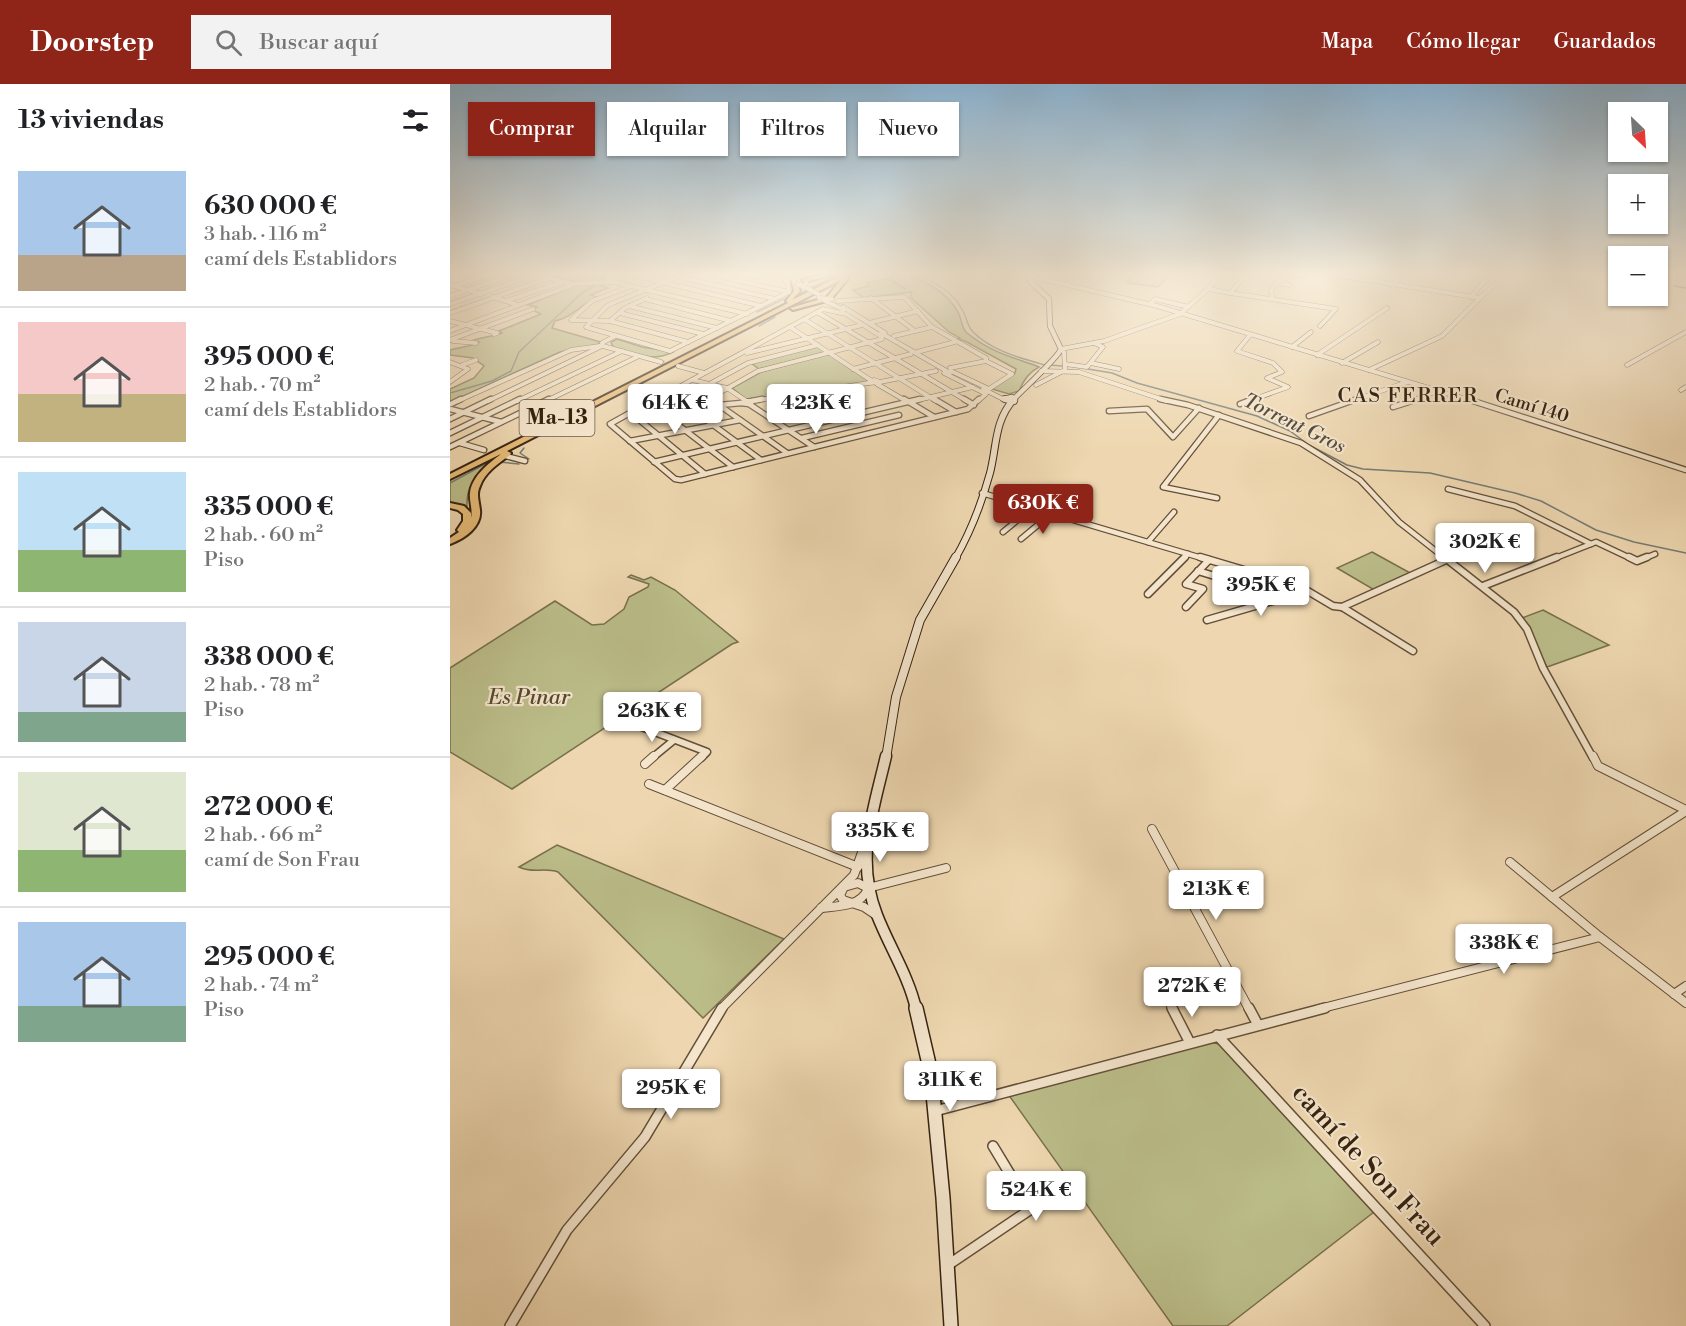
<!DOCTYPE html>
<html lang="es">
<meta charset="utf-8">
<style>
:root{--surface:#fff;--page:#f2f2f2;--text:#202124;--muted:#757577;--line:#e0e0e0;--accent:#8f2418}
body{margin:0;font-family:"Libre Bodoni",serif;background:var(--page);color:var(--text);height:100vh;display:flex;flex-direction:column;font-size:22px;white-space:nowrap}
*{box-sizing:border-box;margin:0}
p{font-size:20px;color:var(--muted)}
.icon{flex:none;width:33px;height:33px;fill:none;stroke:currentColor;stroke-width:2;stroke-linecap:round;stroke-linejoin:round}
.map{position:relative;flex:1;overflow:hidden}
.side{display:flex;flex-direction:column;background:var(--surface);width:450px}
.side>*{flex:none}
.banner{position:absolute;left:18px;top:18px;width:570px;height:54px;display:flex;gap:12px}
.needle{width:39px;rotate:155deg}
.controls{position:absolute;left:1158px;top:18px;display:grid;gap:12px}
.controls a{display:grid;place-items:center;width:60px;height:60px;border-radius:0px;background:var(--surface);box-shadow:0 2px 4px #0004;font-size:30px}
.price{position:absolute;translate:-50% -51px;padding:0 14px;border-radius:6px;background:#fff;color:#222;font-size:20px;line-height:39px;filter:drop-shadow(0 2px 3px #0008)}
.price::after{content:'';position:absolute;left:50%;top:36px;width:18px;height:14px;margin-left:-9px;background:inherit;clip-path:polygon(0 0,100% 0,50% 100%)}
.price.selected{background:var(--accent);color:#fff}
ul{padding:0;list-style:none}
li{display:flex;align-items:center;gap:18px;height:150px;padding:0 18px}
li+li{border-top:2px solid var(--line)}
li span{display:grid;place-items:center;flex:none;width:168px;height:120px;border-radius:0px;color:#555}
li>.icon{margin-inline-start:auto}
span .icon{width:72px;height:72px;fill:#fffc;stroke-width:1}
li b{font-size:26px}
h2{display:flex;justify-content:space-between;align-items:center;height:72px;padding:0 18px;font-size:26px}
.pill{padding:0 21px;border-radius:0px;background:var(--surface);box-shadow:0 2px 4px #0004;font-size:21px;line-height:54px}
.pill.selected{background:var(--accent);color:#fff}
header{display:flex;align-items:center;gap:36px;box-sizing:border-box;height:84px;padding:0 30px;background:var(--accent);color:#fff}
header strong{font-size:28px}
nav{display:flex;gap:33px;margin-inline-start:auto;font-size:21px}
.search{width:420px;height:54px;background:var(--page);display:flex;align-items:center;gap:15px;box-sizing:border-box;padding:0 21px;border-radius:0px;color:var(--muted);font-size:22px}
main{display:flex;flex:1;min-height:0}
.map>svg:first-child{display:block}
</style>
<header>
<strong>Doorstep</strong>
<div class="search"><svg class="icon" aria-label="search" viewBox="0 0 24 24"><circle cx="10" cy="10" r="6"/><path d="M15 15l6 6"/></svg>Buscar aquí</div>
<nav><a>Mapa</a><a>Cómo llegar</a><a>Guardados</a></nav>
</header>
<main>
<section class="side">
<h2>13 viviendas<svg class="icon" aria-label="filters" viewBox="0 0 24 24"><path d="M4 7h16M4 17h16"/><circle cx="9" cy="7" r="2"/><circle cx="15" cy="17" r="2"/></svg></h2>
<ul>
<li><span style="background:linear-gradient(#a9c7e8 70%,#b9a48a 0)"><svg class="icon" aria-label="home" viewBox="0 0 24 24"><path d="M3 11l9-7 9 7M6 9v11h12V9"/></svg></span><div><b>630 000 €</b><p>3 hab. · 116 m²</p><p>camí dels Establidors</p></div></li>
<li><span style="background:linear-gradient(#f6c9c9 60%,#c2b280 0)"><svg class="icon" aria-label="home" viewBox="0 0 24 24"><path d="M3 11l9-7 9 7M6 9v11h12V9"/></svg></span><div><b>395 000 €</b><p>2 hab. · 70 m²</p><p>camí dels Establidors</p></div></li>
<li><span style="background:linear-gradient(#bfe0f5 65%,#8fb573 0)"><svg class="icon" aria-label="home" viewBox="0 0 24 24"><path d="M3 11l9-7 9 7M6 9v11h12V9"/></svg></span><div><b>335 000 €</b><p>2 hab. · 60 m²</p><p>Piso</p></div></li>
<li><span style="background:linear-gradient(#c9d6e8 75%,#7fa58c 0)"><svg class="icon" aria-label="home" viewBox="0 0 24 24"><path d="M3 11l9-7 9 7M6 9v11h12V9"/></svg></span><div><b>338 000 €</b><p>2 hab. · 78 m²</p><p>Piso</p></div></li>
<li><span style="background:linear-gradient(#dfe7d0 65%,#8fb573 0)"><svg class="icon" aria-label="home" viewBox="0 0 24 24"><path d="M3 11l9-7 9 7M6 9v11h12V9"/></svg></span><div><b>272 000 €</b><p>2 hab. · 66 m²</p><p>camí de Son Frau</p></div></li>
<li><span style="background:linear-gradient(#a9c7e8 70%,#7fa58c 0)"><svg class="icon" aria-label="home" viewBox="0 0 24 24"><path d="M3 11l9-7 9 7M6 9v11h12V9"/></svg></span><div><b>295 000 €</b><p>2 hab. · 74 m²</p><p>Piso</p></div></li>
</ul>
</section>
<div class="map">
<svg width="1236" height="1242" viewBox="0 0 1236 1242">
<rect width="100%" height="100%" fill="#eed7b0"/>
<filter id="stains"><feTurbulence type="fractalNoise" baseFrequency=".00333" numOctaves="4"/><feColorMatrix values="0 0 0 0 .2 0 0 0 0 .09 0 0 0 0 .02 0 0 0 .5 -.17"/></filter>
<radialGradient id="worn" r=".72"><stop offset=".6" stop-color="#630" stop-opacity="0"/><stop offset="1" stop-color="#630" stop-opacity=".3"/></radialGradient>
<g fill="#bbbd89" stroke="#78704c" stroke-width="1.5">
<path d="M99,191H157L150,201L158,204L141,211L147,213C132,220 121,234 105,237L102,244L154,259L110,268L0,318V305L24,294L34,282L23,274L0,271V266C9,263 22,263 29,258L21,257C32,253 42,253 52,249L49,247L91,230L82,226L87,223L78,221L130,199Z"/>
<path d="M447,191C470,191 497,208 508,228C512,235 511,244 517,249C542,269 560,272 589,283C579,288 573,297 569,307L559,310L542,305L565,289L566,285L515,257L507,255L510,254L499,248L460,213L462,208L414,214L403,206L419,202L417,199L437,195L456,205L439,194Z"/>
<polygon points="681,191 719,191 708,203 677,199"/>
<path d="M167,255L192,263L223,268C201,279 186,269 163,263L161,258Z"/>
<polygon points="367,262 375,268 309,285 301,279"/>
<polygon points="375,271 380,271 417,296 416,299 302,315 296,315 282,304 311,288"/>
<path d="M47,372C30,385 16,399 17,422L0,419V395Z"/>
<polygon points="922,468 962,490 926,507 887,484"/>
<polygon points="181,491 194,496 201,493 225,506 288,558 282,560 62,705 0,668 0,584 105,517 142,541 154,540 174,525 179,513 198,503 199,500 178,493"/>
<polygon points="1093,526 1159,561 1097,583 1072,534"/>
<path d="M107,761L334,855L253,934L108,788C93,783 84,790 69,783Z"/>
<polygon points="760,958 773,961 924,1128 777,1242 723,1242 558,1010"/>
</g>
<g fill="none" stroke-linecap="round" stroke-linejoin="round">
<g stroke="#757b75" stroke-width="1.5">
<path d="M466,191C485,197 504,209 513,227C517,234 517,242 523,248C542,267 570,274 595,281"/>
<polyline points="149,198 153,194 152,191"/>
<polyline points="360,204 385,191"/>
<polyline points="348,210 356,206"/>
<polyline points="345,220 358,215"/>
<polyline points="307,228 342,211"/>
<polyline points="329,228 345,220"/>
<polyline points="309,242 325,233"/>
<polyline points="599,281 612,282"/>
<polyline points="638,285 662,289 687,299 807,332 840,347 859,361 897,381 913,385 980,389 1065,409 1091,417 1146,446 1184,458 1236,469"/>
<polyline points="0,309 42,297 61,287 69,268 132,209 145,201"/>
<polyline points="74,364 70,369 79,375"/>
<polyline points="49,378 69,380"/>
<polyline points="0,399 37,379"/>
</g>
<polyline stroke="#c9b390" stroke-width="4" stroke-dasharray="4 1.5" stroke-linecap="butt" points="211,278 228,282"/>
<g stroke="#634f38" stroke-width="5">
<g id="street-far4">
<polyline points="89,191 121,200 162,198"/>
<polyline points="158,191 158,196 168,199 297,230"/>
<polyline points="183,191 311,222"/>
<polyline points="263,191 339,208"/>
<polyline points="301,191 308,193"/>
<polyline points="331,191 338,200 339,208"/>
<polyline points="847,191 853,191"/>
<polyline points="886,191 1030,214 992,252 919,286"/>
<polyline points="338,192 344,196 344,199 355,203 356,199"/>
<polyline points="579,192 707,222 1022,317"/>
<polyline points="230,193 325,215"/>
<polyline points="0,196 15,191"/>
<polyline points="827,199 839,201 829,196"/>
<polyline points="0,201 31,210"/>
<polyline points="942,201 953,191"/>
<polyline points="5,202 39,191"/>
<polyline points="181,202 142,217 121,236 160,237 238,258"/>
<polyline points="757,205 771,191"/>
<polyline points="780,209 886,225 870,242"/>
<polyline points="0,212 61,191"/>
<polyline points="43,213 68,221"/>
<polyline points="1021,213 1040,191"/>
<polyline points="369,214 394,226"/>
<polyline points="369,214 382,215"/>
<polyline points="421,214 465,247"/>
<polyline points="1030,214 1055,191"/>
<polyline points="195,215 281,237"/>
<polyline points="823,215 821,207 831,191"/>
<polyline points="56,217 112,198"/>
<polyline points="388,217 454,213 482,243 536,274 536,277"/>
<polyline points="0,220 84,191"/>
<polyline points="700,220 705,215 739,223"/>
<polyline points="179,222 267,244"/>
<polyline points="393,223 435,249"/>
<polyline points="367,228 517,317"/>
<polyline points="0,229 99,194"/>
<polyline points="170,229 253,250"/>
<polyline points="354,235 486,317"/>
<polyline points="0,237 47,249 44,250"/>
<polyline points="160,237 175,224 197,214"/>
<polyline points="419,239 468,227"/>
<polyline points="340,243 422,297"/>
<polyline points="0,247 125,200"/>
<polyline points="431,249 500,289"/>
<polyline points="444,252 482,243"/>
<polyline points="0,256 83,225"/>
<polyline points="3,257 26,259"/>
<polyline points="152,259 165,252"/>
<polyline points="153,262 211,278"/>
<polyline points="842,263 861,248"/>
<polyline points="611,265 654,257 730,230 758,205 780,209 796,191"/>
<polyline points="220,267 136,243 158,221 232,191"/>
<polyline points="220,267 339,208"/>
<polyline points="467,268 505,258"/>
<polyline points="297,269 412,241"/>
<polyline points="867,271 937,224"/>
<polyline points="0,278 18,285 0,298"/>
<polyline points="641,279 669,285"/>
<polyline points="892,279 928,258"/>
<polyline points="615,280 637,283 653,263 644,259"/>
<polyline points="12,281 26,276"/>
<polyline points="1177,281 1236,248"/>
<polyline points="228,282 254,289"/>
<polyline points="500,284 536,277 562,290 539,305 501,287"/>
<polyline points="403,285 461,270"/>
<polyline points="591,287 629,288 717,317"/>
<polyline points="494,289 536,310 528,317"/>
<polyline points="242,296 277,304 295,316"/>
<polygon points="424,296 430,298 419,299"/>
<polyline points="430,298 486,287"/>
<polyline points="427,300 456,317"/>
<polyline points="586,301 615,286 614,268"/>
<polyline points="533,305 553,315"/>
<polyline points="1231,306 1236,303"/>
<polyline points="8,317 121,266 150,262"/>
<polyline points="38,317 152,262"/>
<polyline points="67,317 172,267"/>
<polyline points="96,317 189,272"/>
<polyline points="203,317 373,225 396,230 432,253"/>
<polyline points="228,317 298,279 368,261"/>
<polyline points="255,317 308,287 432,255"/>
<polyline points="296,317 302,317"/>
<polyline points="302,317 419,299"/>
<polyline points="464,317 523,303"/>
<polyline points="799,317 838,303 817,294 832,288 823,279 787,267 800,251"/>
<polyline points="902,317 957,298"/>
<polyline points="964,317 987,307"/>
</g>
</g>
<g stroke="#634f38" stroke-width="7">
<g id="street-far3">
<polyline points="205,315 160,340 225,395 231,396 518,325 529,315"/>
<polyline points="231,315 210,327 283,383"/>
<polyline points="454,315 484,333"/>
<polyline points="484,315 506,328"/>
<polyline points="514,315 524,321"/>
<polyline points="710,315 738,321 851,359 910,396 949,438 996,475"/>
<polyline points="1017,315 1236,386"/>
<polyline points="302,317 312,315"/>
<polyline points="301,319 302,317 291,319 299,320 364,363"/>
<polyline points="1,320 11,315"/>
<polyline points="790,320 803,315"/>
<polyline points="269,321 337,369"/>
<polyline points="244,323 257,315"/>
<polyline points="943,323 968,315"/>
<polyline points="240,324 311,376"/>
<polyline points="0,325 51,338"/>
<polyline points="659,327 697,325 723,353 749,324"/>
<polyline points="181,329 255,390"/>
<polyline points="184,329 291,319"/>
<polyline points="859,332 907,315"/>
<polyline points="0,335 41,315"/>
<polyline points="0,349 70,315"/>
<polyline points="352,354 449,331"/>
<polyline points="180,357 290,336"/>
<polyline points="10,359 34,366"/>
<polyline points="0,363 99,315"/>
<polyline points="56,372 75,377"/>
<polyline points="204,378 470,315"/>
<polyline points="998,405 1065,422 1141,460 1103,475"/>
<polyline points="532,409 755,475"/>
<polyline points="767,414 713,403 769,331"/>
<polyline points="553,448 582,424"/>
<polyline points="571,455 601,430"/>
<polyline points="698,458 724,428"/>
<polyline points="1141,460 1146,458 1182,475"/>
<polyline points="733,475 738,470"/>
<polyline points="1193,475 1205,470"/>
</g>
</g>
<g stroke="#634f38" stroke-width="9">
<g id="street-far2">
<polyline points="750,473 851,503 883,522 892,523 963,567"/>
<polyline points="994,473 1064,528 1077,545 1093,584 1143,674"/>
<polyline points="1179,473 1187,477 1197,473"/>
<polyline points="748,487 811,506"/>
<polyline points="1033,502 1107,473"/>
<polyline points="698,510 735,473"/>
<polyline points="736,523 753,505 736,500 759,476"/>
<polyline points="892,523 996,476"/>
<polyline points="757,536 857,507"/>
<polyline points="184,640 257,668 251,674"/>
<polyline points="202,674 224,656"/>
</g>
</g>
<g stroke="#634f38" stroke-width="10">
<g id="street-far1">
<polyline points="1143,672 1148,682 1236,726"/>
<polyline points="195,680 204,672"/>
<polyline points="199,700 408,783"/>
<polyline points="215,706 252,672"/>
<polyline points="702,745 799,925"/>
<polyline points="1060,778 1150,853"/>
<polyline points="1102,813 1236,727"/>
<path d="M371,824C388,822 410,823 418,805"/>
<polyline points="426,831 414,823 393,816 390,811 394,803 408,799 418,804 496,784"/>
<polyline points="1224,910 1236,902"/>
<polyline points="720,920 723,925"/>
<polyline points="271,925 404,791 416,757"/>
<polyline points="869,925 1150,853 1236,919"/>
</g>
</g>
<g stroke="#634f38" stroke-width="12">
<g id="street">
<polyline points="722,924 740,959"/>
<polyline points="799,924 808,941"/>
<polyline points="767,951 1035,1242"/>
<polyline points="485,1027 875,924"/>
<polyline points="498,1181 581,1125 543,1062"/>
<polyline points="60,1242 117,1146 195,1053 272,924"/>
</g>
</g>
<g stroke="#352210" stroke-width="6">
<g id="secondary-far4">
<path d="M562,317C572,306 608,274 611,265L600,242L599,215L581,198L579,191"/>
<polyline points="564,317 553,315 562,313 565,316"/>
</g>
</g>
<g stroke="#352210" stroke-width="8">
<g id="secondary-far3">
<polyline points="555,315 564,317"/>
<path d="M505,475C520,449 532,418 540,389C547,362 544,337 564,315"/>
</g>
</g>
<g stroke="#352210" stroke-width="10">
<polyline id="secondary-far2" points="436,674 446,613 470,536 506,473"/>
</g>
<g stroke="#352210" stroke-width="13">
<path id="secondary-far1" d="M436,672C423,728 405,775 427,831C439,862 459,893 466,925"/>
</g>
<g stroke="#352210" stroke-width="16">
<polyline id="secondary" points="466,924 481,989 493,1114 501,1242"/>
</g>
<g stroke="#352210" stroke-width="4">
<g id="highway">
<polygon points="370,191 382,191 355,198 352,196"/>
<path d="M392,191H400L396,194L398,195L382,214L377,213L391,196L57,367L61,369L60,371C49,379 35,388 30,402C26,410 29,417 30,426C32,443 14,455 0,460V454L9,448L7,446L13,437V430L8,426L0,424V419L14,422L21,429V434C23,425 19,417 20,409C22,392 38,380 51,370L0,395V390L338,219L336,217L344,207L342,198H346L350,207L342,216Z"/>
<polygon points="371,215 373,216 373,218 343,226 340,224"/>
</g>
</g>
<use href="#street-far4" stroke="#f4e5cc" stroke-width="4"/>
<use href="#street-far3" stroke="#f4e5cc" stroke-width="4.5"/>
<use href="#street-far2" stroke="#f4e5cc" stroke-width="6"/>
<use href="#street-far1" stroke="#f4e5cc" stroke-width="8"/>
<use href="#street" stroke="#f4e5cc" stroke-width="9"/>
<use href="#secondary-far4" stroke="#f4e5cc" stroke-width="4.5"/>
<use href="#secondary-far3" stroke="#f4e5cc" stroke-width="6"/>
<use href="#secondary-far2" stroke="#f4e5cc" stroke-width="8"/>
<use href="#secondary-far1" stroke="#f4e5cc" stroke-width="10"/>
<use href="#secondary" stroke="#f4e5cc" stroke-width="13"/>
<use href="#highway" fill="#e7bc78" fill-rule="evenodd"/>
<polyline stroke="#352210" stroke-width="1.5" points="1224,202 1236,204"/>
<g stroke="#634f38" stroke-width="5" stroke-linecap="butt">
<polyline id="street-bridge" points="355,203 368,210"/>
</g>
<use href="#street-bridge" stroke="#f4e5cc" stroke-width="4"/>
</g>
<linearGradient id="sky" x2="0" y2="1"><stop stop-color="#8bb5d5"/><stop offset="0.52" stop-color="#f7eddb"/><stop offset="1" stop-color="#f7eddb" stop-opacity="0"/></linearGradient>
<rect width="1236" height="365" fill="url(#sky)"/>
<g text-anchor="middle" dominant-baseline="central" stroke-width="4.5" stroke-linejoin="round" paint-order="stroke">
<g font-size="18" fill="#352210" stroke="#f4e5cc">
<text transform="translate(1082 322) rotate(17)">Camí 140</text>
</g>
<g font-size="20" letter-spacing="1.5" fill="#352210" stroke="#f4e5cc">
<text x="958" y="312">CAS FERRER</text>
</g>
<g font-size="20" font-style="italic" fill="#554e42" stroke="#f4e5cc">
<text transform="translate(844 340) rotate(26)">Torrent Gros</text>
</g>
<rect fill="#f4e5cc" stroke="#6e5c48" stroke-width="1.5" x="69.5" y="316" width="75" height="36" rx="4.5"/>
<g font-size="21" font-weight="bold" fill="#352210">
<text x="107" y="334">Ma-13</text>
</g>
<g font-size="22" font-style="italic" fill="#56492e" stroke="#f4e5cc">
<text x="79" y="613">Es Pinar</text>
</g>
<g font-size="27" fill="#352210" stroke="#f4e5cc">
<text transform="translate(918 1081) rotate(47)">camí de Son Frau</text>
</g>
</g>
<rect width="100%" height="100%" filter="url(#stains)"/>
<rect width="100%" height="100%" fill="url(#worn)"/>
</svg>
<div class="controls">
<a><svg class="needle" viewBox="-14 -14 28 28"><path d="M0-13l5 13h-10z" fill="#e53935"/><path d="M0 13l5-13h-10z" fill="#757577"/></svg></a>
<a>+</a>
<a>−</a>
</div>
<b class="price" style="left:225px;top:351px">614K €</b>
<b class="price" style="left:366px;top:351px">423K €</b>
<b class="price selected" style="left:593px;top:451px">630K €</b>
<b class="price" style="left:1035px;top:490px">302K €</b>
<b class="price" style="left:811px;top:533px">395K €</b>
<b class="price" style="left:202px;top:659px">263K €</b>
<b class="price" style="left:430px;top:779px">335K €</b>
<b class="price" style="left:766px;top:837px">213K €</b>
<b class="price" style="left:1054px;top:891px">338K €</b>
<b class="price" style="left:742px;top:934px">272K €</b>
<b class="price" style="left:500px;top:1028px">311K €</b>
<b class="price" style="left:221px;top:1036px">295K €</b>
<b class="price" style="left:586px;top:1138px">524K €</b>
<div class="banner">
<a class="pill selected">Comprar</a>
<a class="pill">Alquilar</a>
<a class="pill">Filtros</a>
<a class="pill">Nuevo</a>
</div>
</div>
</main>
